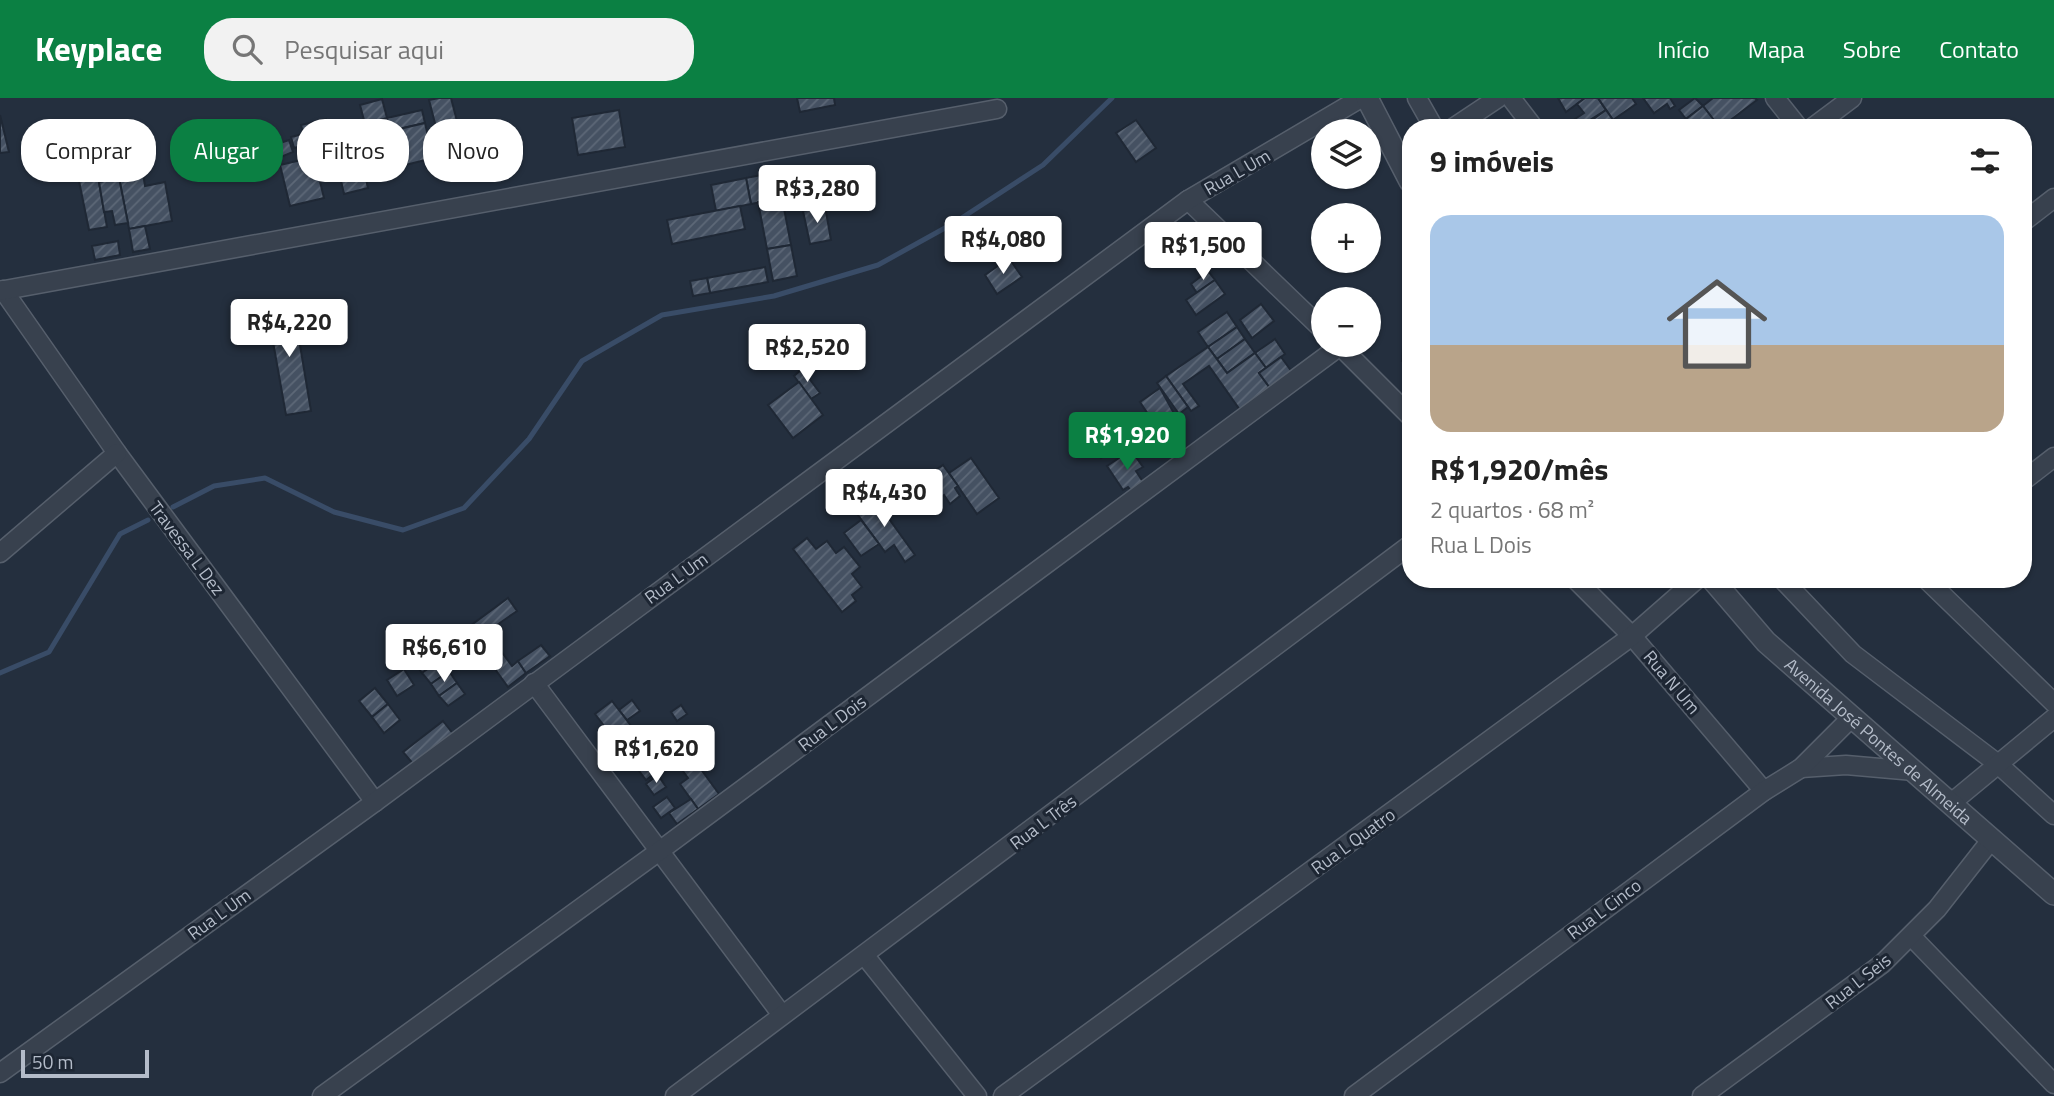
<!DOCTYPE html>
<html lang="pt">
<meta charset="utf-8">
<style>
:root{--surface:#fff;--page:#f2f2f2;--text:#222;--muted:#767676;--accent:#0b8043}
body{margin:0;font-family:"Titillium Web",sans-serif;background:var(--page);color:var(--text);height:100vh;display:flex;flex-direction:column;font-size:26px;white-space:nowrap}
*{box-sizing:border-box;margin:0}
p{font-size:23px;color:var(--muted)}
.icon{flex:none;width:38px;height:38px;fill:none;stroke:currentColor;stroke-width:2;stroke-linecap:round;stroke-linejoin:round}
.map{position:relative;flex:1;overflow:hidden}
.drawer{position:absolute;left:1402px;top:21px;width:630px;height:469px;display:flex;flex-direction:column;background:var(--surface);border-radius:28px;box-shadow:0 2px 5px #0004}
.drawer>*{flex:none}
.guide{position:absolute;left:21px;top:21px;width:665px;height:63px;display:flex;gap:14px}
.buttons{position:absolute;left:1311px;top:21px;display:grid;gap:14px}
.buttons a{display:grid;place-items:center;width:70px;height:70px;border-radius:50%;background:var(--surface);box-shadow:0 2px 5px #0004;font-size:35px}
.scale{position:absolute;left:21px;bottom:18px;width:128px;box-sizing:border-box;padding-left:7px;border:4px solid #b4bcc9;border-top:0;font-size:19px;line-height:24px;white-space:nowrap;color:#b4bcc9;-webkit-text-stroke:5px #1d2633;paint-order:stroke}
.price{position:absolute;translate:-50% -60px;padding:0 16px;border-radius:7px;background:#fff;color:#222;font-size:23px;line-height:46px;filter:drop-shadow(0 2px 4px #0008)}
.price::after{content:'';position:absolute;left:50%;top:42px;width:21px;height:16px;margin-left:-10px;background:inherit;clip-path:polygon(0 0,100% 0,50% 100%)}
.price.active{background:var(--accent);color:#fff}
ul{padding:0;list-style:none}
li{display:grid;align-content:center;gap:14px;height:371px;padding:0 28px}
li span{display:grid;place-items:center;height:217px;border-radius:21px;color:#555}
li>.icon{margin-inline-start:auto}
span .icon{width:126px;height:126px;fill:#fffc;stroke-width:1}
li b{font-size:30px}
h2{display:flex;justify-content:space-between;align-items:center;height:84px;padding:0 28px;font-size:30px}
.chip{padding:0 24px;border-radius:28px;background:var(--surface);box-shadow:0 2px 5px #0004;font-size:24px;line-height:63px}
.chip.active{background:var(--accent);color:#fff}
header{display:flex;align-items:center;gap:42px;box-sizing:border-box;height:98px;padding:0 35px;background:var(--accent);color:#fff}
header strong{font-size:33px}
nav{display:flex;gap:38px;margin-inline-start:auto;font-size:24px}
.search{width:490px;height:63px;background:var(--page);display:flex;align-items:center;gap:18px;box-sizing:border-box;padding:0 24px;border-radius:28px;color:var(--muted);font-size:26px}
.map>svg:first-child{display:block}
</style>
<header>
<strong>Keyplace</strong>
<div class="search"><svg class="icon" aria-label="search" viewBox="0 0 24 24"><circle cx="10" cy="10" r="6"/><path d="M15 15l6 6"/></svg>Pesquisar aqui</div>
<nav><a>Início</a><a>Mapa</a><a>Sobre</a><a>Contato</a></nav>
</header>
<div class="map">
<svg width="2054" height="998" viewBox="0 0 2054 998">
<defs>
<pattern id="building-hatch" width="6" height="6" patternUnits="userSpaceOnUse" patternTransform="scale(1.75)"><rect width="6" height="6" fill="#455162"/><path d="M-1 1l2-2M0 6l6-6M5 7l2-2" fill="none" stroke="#5d6877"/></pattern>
</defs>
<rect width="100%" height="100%" fill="#242f3e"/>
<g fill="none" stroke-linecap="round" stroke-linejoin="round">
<g stroke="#394c67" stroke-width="5">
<polyline points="173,409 214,388 265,380 334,414 403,432 464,410 529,341 582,263 662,217 774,198 878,167 954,125 1043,67 1112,0"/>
<polyline points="0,575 49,554 120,436 148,422"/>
</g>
</g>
<g fill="url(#building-hatch)" stroke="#1f2835" stroke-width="2">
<polygon points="439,0 451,0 459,31 438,37 429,2"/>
<polygon points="797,0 834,0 835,7 800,14"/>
<polygon points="1558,0 1585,0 1566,14"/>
<polygon points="1585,0 1598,0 1606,12 1577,30 1572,23 1584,15 1577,6"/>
<polygon points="1598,0 1632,0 1636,6 1613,22"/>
<polygon points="1643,0 1670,0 1675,8 1670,11 1667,6 1654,15"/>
<polygon points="1695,0 1703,8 1686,21 1679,12"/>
<polygon points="1713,0 1755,0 1757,2 1720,30 1703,8"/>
<polygon points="382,1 387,20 365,26 360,7"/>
<polygon points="1703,8 1720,30 1692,30 1686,21"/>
<polygon points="422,12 425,25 390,33 387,20"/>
<polygon points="619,12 625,49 578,57 572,20"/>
<polygon points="1606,12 1613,22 1602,30 1581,30"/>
<polygon points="0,17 9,54 0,55"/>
<polygon points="326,21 340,78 319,83 309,41 305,43 301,27"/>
<polygon points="1136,22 1156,50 1136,64 1116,35"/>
<polygon points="353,25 368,90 344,96 334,52 344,50 339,28"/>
<polygon points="425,25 433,60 386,72 378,36"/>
<polygon points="303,36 306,47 294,50 291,39"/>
<polygon points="289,42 293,54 281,59 277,46"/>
<polygon points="314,59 324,100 290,108 280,67"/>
<polygon points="777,74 782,100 751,106 746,80"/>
<polygon points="143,75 145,88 165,84 172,123 129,131 119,80"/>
<polygon points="98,79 107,129 89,132 79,83"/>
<polygon points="119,80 128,125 115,127 112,113 104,114 99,84"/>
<polygon points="746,80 751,106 716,113 711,87"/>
<polygon points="827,80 829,93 800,99 798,85"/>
<polygon points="872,80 874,93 858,96 855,82"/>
<polygon points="782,100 791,147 767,151 758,104"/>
<polygon points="740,108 745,131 672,146 667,122"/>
<polygon points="825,108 831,142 810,146 803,113"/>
<polygon points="145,128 150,151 133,154 129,131"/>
<polygon points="118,143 120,157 95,162 92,148"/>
<polygon points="791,147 797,178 773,183 767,151"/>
<polygon points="1009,160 1022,179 997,196 985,177"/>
<polygon points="765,169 768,184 710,195 707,180"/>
<polygon points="1208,173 1215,182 1197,195 1191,186"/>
<polygon points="707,180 710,195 693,198 690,183"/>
<polygon points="1215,182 1225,196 1196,217 1186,202"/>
<polygon points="293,205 311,313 286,317 267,210"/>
<polygon points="1261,206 1274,223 1252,240 1240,222"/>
<polygon points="1227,214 1237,229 1208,249 1198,234"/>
<polygon points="1237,229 1245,241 1217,261 1208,249"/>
<polygon points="1404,233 1410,233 1410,263 1402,263"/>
<polygon points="1245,241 1255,255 1227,275 1217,261"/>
<polygon points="1275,241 1285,256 1266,270 1255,255"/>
<polygon points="1208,249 1227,275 1255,255 1266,270 1259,275 1276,298 1245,319 1209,268 1183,286 1199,308 1191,313 1166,278"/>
<polygon points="1281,259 1292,274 1270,290 1259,275"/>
<polygon points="802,271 820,295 811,301 794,278"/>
<polygon points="1166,278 1188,309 1179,316 1157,285"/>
<polygon points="799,284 823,317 793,340 768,307"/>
<polygon points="1160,290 1176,319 1158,331 1140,304"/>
<polygon points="1108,321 1124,343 1101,360 1084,338"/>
<polygon points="1131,352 1143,369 1136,373 1145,387 1133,395 1128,389 1123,392 1107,368"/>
<polygon points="971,360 999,400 977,416 949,375"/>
<polygon points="943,367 958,388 955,390 960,398 950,406 944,397 939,401 924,380"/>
<polygon points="874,400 915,457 905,464 894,447 885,454 855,413"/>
<polygon points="861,422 879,446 861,458 844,435"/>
<polygon points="807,440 816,451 827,443 836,455 844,449 860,469 852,476 862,489 852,497 856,503 842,514 793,451"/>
<polygon points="508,500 517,513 487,534 512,568 518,563 526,575 508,589 466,531"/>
<polygon points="541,547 550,558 526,575 518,563"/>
<polygon points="432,551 440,562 422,575 414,564"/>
<polygon points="440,562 449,573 431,586 422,575"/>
<polygon points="404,571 414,587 397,598 387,582"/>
<polygon points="449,573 457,585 439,598 431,586"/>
<polygon points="457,585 465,596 448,608 439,598"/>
<polygon points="375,590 388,606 372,619 359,603"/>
<polygon points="632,602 640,613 627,622 619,612"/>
<polygon points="612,603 635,633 618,646 595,616"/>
<polygon points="388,606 400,622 384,635 372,619"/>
<polygon points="681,607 687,616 677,623 671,614"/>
<polygon points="443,623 454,637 415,668 403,654"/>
<polygon points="659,640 674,661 646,682 630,661"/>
<polygon points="687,652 719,696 698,711 680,686 688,680 674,661"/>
<polygon points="658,677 666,689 654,697 646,686"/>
<polygon points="667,699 675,710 661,720 653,709"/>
<polygon points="691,701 698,711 677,726 669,715"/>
</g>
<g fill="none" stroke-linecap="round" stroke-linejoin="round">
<g stroke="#565f6c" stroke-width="21">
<g id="minor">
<polyline points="1417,0 1434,30"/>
<polyline points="1511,0 1534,30"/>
<polyline points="1775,0 1799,30"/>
<polyline points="1453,30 1498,0"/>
<polyline points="1812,30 1852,0"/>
<polyline points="1188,102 1323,232"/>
<polyline points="2023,124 2054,100"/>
<polyline points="3,192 117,355 375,704"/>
<polyline points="0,193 997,11"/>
<polyline points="1339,247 1410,318"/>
<polyline points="2023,383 2054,359"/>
<polyline points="0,455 117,355"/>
<polyline points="1575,481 1632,538 1764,693"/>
<polyline points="1782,481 1853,556 1998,666 2054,717"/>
<polyline points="1926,481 2054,605"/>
<polyline points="534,585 782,917"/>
<polyline points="1801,670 1846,667 1914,673"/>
<polyline points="1950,706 2054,620"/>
<polyline points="1912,839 2054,986"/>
<polyline points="865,858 977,998"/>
<polyline points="0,975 375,704 1188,102 1361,0"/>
<polyline points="322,998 658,754 1340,248"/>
<polyline points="675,998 1410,447"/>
<polyline points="1003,998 1632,538 1697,481"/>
<polyline points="1354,998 1764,693 1801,670 1850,621"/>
<polyline points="1702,998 1882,866 1937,811 1991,742"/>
</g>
</g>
<g stroke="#565f6c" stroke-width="24">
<g id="tertiary">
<polyline points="1367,0 1410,83"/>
<path id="s1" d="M1712,481L1766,544L2054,796"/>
</g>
</g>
<use href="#minor" stroke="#38414e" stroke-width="18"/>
<use href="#tertiary" stroke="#38414e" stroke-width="21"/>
</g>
<g text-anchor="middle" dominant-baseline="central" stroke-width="6" stroke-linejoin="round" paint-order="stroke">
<g font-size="18" fill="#b4bcc9" stroke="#1d2633">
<text transform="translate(1237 74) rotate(-30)">Rua L Um</text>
<text transform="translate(187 450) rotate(53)">Travessa L Dez</text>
<text transform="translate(676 480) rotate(-36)">Rua L Um</text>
<text transform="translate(1672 584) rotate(50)">Rua N Um</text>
<text transform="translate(832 625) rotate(-37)">Rua L Dois</text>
<text stroke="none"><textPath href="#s1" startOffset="233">Avenida José Pontes de Almeida</textPath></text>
<text transform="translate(1043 724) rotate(-37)">Rua L Três</text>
<text transform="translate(1353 743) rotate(-36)">Rua L Quatro</text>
<text transform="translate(1604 811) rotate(-37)">Rua L Cinco</text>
<text transform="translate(219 816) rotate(-36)">Rua L Um</text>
<text transform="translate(1858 883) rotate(-38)">Rua L Seis</text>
</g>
</g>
</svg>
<div class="buttons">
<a><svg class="icon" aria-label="layers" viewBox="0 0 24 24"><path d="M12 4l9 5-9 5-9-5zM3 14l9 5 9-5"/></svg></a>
<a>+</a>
<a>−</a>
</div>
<div class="scale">50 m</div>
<b class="price" style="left:817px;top:127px">R$3,280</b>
<b class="price" style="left:1003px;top:178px">R$4,080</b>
<b class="price" style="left:1203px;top:184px">R$1,500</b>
<b class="price" style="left:289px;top:261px">R$4,220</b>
<b class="price" style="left:807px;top:286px">R$2,520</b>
<b class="price active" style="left:1127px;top:374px">R$1,920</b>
<b class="price" style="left:884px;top:431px">R$4,430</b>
<b class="price" style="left:444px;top:586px">R$6,610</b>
<b class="price" style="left:656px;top:687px">R$1,620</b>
<div class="guide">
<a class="chip">Comprar</a>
<a class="chip active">Alugar</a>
<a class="chip">Filtros</a>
<a class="chip">Novo</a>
</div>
<section class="drawer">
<h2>9 imóveis<svg class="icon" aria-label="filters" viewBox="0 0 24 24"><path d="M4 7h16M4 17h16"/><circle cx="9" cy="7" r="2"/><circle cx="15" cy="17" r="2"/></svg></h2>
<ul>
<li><span style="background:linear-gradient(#a9c7e8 60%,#b9a48a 0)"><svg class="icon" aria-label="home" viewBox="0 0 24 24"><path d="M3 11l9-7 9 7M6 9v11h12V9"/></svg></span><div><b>R$1,920/mês</b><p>2 quartos · 68 m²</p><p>Rua L Dois</p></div></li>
</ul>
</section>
</div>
